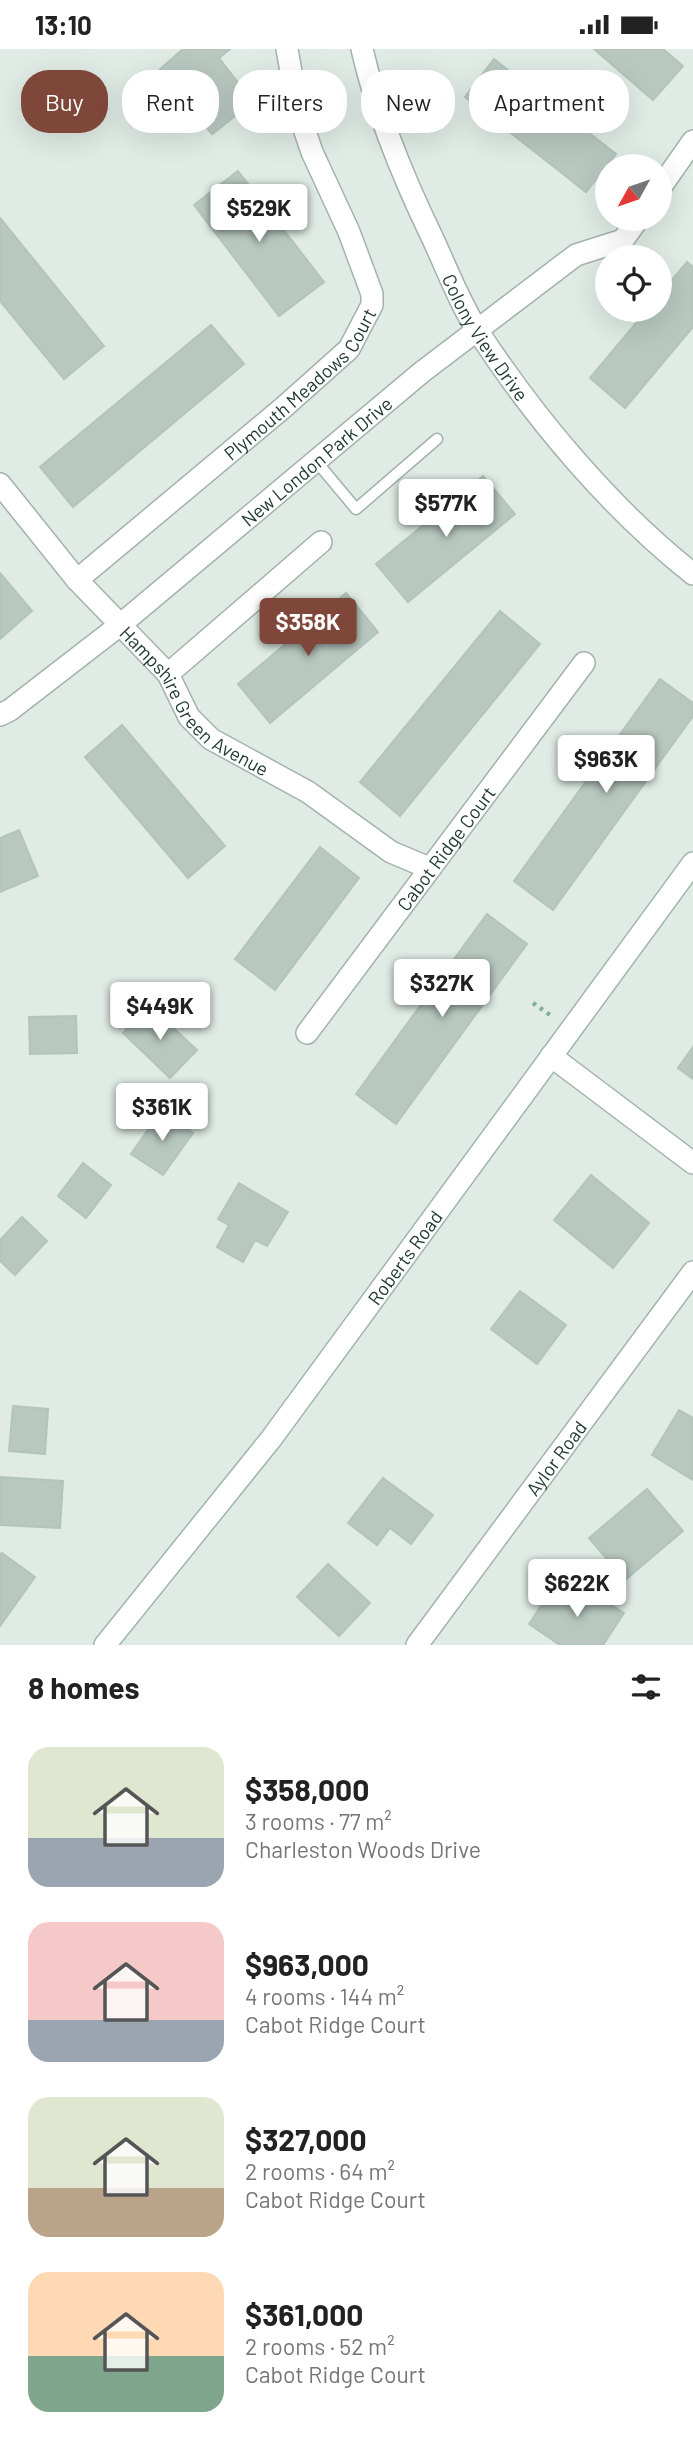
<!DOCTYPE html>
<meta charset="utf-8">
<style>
:root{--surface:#fff;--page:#f2f2f2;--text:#222;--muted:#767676;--accent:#7f463a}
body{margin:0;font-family:Barlow,sans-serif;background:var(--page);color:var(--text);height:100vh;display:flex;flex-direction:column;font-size:26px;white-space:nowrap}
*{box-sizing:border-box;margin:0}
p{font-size:23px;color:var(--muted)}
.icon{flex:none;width:38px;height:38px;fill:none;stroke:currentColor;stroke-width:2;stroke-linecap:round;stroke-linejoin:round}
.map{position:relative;height:1596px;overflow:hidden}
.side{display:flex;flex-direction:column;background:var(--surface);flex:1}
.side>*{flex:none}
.banner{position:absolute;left:21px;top:21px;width:651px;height:63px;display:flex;gap:14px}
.needle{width:46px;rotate:230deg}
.fabs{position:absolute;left:595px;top:105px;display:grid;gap:14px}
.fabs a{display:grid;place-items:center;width:77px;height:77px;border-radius:50%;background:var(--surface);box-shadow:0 7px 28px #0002;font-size:35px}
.price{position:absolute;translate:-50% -60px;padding:0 16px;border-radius:7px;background:#fff;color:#222;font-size:23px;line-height:46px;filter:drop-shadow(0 2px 4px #0008)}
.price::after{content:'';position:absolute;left:50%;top:42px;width:21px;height:16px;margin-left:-10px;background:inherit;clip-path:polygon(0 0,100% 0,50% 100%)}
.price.active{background:var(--accent);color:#fff}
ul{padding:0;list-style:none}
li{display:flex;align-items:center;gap:21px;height:175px;padding:0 28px}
li span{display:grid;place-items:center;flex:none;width:196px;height:140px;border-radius:21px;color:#555}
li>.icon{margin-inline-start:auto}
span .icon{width:84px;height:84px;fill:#fffc;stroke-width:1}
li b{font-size:30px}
h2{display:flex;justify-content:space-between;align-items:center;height:84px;padding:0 28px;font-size:30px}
.pill{padding:0 24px;border-radius:28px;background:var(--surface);box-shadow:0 7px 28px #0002;font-size:24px;line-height:63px}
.pill.active{background:var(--accent);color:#fff}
.status{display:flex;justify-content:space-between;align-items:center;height:49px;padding:0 35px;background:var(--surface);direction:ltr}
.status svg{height:19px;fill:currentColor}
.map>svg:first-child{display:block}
</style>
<div class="status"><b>13:10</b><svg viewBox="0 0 49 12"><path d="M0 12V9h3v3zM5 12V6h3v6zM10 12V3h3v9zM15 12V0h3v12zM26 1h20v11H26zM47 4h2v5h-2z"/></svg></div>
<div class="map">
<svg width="693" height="1596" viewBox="0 0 693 1596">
<rect width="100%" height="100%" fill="#e0ebe5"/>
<g fill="#b8c8c1" stroke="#b2c4bc" stroke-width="2">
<polygon points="183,0 230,0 219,9 253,53 212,85 160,20"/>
<polygon points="594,0 663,0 683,17 653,51"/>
<polygon points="494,10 616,105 586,143 465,48"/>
<polygon points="238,122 324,233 279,267 194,156"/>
<polygon points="0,169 104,297 64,330 0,252"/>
<polygon points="687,213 693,218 693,278 625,359 590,329 647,261 660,261 660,245"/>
<polygon points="211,276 244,315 73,458 40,418"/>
<polygon points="483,427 515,465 408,553 376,515"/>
<polygon points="0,524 32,562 0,590"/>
<polygon points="346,544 378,583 270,674 238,635"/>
<polygon points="500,562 540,595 400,767 360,733"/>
<polygon points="660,630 693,654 693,667 553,861 514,832"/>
<polygon points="122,676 225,797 188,829 85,708"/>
<polygon points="19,781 38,827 0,843 0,789"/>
<polygon points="320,798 359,829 275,941 235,910"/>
<polygon points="487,865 527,895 396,1075 356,1045"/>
<polygon points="149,956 197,1001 170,1029 123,984"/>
<polygon points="76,967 77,1004 30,1005 29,968"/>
<polygon points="693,998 693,1030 678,1019"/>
<polygon points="162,1061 193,1084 163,1126 131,1105"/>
<polygon points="83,1114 111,1136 86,1169 58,1147"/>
<polygon points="591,1126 649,1174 613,1219 554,1171"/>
<polygon points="239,1134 288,1163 267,1197 255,1191 243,1213 217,1198 229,1176 218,1170"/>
<polygon points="22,1168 47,1192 15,1226 0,1212 0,1191"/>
<polygon points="520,1242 566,1276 537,1315 491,1280"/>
<polygon points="13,1357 48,1360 45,1405 9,1402"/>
<polygon points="679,1361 693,1369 693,1431 652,1406"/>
<polygon points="0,1428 63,1432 60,1479 0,1476"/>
<polygon points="383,1429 433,1466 411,1495 390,1479 377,1496 348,1474"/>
<polygon points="647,1440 683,1482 625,1531 589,1489"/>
<polygon points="2,1504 35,1528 0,1577 0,1506"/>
<polygon points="328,1515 370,1554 339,1587 297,1548"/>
<polygon points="580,1536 624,1564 603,1596 560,1596 529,1575 549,1545 566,1556"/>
</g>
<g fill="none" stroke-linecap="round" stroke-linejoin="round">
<g stroke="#a3b3ac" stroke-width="13">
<polyline id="lane" points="316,412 356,460 437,390"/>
</g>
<g stroke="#a3b3ac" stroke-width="24">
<g id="street">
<path id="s1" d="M362,0C377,66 403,128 432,188C447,220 460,255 479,284C536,371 611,460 693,525"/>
<polyline points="660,139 693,92"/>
<path id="s2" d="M0,435L77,531L168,625L189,668L211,690L308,743L391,803L429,819"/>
<path id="s3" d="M77,531L284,358L349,300L372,256V245L349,183L312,103L298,62L287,0"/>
<polyline points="168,625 321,493"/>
<path id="s4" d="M0,666L10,661L120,576L422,323L576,206L623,191L638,170"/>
<path id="s5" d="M307,984L584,614"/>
<polyline points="551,1007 693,1114"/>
<path id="s6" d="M417,1596L693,1223"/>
</g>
</g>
<g stroke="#9fb6ac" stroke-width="24">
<g id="secondary">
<path id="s7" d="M105,1596L271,1390L693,814"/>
</g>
</g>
<polyline stroke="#80ae9d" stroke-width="4.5" stroke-dasharray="3.5 5" stroke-linecap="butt" points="533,954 553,968"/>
<use href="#lane" stroke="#fff" stroke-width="10"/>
<use href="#street" stroke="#fff" stroke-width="21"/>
<use href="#secondary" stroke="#fff" stroke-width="21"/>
</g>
<g text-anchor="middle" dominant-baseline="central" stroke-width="5" stroke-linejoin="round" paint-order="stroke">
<g font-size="19" fill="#213b32" stroke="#f0f7f3">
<text stroke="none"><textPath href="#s1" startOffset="315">Colony View Drive</textPath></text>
<text stroke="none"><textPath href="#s3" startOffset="298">Plymouth Meadows Court</textPath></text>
<text stroke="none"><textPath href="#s4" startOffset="406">New London Park Drive</textPath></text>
<text stroke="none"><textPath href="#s2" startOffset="294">Hampshire Green Avenue</textPath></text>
<text stroke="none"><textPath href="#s5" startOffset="231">Cabot Ridge Court</textPath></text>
<text stroke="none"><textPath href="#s7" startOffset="490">Roberts Road</textPath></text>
<text stroke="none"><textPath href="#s6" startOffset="233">Aylor Road</textPath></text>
</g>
</g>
</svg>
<div class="fabs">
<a><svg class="needle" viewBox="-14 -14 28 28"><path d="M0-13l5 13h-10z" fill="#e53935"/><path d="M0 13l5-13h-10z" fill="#767676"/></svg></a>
<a><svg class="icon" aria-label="locate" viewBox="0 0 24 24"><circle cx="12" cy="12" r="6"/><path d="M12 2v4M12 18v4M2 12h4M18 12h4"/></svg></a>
</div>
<b class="price" style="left:259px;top:195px">$529K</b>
<b class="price" style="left:446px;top:490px">$577K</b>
<b class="price active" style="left:308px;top:609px">$358K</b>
<b class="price" style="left:606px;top:746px">$963K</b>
<b class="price" style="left:442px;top:970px">$327K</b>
<b class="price" style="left:160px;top:993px">$449K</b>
<b class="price" style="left:162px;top:1094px">$361K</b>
<b class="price" style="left:577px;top:1570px">$622K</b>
<div class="banner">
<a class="pill active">Buy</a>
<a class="pill">Rent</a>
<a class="pill">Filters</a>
<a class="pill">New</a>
<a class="pill">Apartment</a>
</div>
</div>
<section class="side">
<h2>8 homes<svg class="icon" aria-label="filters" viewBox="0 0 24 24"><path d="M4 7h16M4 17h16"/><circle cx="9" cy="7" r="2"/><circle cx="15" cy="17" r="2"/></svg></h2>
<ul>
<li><span style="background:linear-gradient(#dfe7d0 65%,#9aa5b1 0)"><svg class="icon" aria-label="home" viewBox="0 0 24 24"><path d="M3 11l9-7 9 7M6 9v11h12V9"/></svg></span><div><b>$358,000</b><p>3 rooms · 77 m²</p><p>Charleston Woods Drive</p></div></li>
<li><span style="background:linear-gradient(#f6c9c9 70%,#9aa5b1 0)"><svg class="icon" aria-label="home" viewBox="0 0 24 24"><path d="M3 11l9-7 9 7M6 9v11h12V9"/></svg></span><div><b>$963,000</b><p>4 rooms · 144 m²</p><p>Cabot Ridge Court</p></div></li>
<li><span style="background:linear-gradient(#dfe7d0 65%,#b9a48a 0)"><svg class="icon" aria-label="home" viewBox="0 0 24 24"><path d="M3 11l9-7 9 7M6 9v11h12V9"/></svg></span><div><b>$327,000</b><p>2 rooms · 64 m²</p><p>Cabot Ridge Court</p></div></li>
<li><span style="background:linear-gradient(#ffd9b3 60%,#7fa58c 0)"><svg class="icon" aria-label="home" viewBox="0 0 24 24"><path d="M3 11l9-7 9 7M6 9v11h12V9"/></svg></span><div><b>$361,000</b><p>2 rooms · 52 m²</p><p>Cabot Ridge Court</p></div></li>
</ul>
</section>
